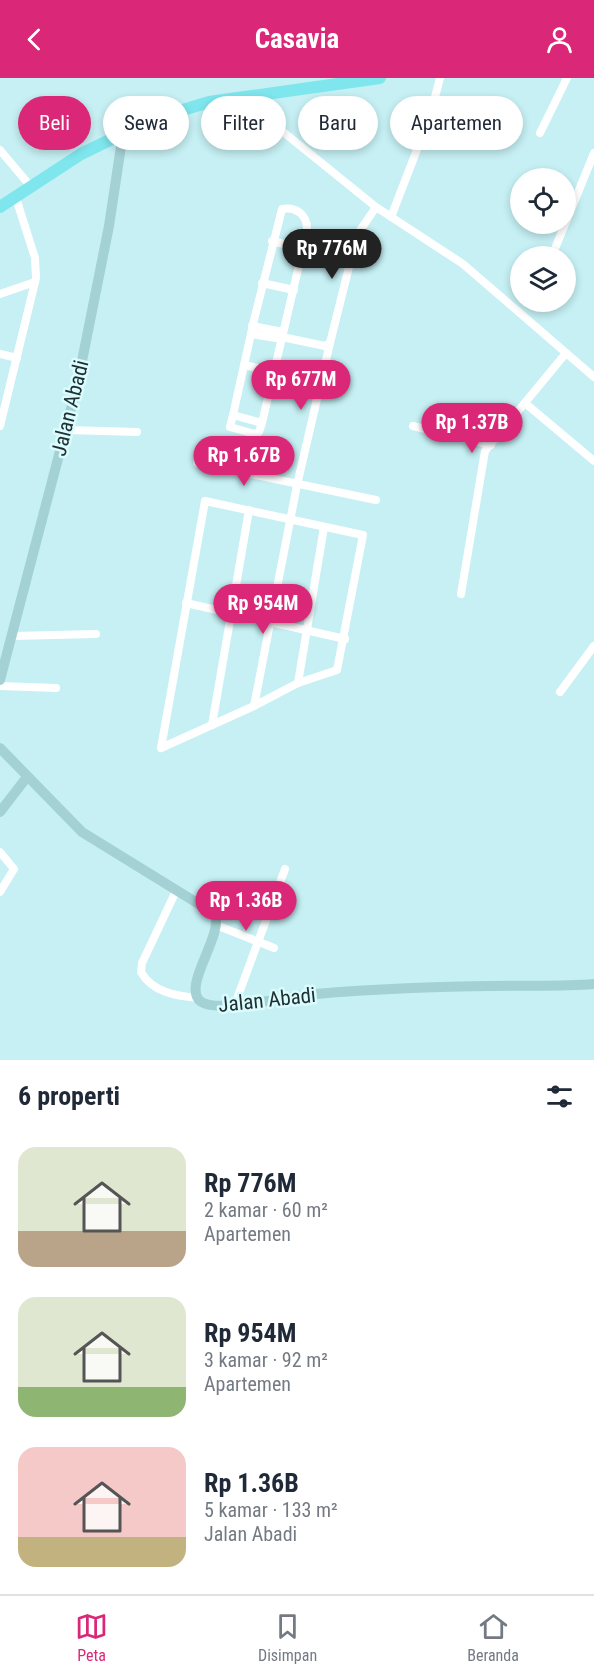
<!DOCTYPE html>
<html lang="id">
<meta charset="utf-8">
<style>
:root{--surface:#fff;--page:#f2f2f3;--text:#1f2937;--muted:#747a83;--line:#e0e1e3;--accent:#db2777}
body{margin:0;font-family:"Roboto Condensed",sans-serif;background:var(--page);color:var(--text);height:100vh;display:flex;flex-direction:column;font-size:22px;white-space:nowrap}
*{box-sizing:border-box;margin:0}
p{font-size:20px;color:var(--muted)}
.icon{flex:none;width:33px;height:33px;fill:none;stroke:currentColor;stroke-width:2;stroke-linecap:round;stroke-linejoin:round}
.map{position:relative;height:982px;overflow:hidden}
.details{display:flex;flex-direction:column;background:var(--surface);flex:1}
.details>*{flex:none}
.hud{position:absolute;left:18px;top:18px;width:558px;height:54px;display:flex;gap:12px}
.buttons{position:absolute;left:510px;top:90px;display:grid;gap:12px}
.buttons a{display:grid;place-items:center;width:66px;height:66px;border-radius:50%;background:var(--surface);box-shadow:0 3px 9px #0003;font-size:30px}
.price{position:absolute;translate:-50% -51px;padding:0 14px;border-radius:21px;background:var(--accent);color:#fff;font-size:20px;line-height:39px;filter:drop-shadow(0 2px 3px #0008)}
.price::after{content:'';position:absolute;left:50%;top:36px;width:18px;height:14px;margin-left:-9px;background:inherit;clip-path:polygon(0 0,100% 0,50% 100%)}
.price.active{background:#222;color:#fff}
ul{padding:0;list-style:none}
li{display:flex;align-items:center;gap:18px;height:150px;padding:0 18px}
li span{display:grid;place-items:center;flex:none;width:168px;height:120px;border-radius:18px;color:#555}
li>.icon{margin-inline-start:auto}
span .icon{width:72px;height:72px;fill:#fffc;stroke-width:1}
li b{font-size:26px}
h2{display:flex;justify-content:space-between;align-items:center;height:72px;padding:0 18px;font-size:26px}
.pill{padding:0 21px;border-radius:27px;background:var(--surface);box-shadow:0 3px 9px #0003;font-size:21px;line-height:54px}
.pill.active{background:var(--accent);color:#fff}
header{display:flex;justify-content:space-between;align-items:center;height:78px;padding:0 18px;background:var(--accent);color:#fff;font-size:27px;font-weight:700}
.tab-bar{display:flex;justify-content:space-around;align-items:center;height:84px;border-top:2px solid var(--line);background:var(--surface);font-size:16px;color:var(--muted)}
.tab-bar a{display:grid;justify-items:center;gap:3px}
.tab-bar .active{color:var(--accent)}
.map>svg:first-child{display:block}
</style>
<header><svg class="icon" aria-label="back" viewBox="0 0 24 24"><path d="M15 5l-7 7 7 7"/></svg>Casavia<svg class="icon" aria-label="person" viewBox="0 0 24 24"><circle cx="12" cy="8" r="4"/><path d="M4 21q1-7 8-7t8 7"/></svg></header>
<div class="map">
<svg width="594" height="982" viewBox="0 0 594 982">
<rect width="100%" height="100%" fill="#c6f0f4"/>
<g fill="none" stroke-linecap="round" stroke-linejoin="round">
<g stroke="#fff" stroke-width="8">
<polyline points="240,19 376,129 463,186 594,299"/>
<polyline points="430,38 477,64"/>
<polyline points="540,55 567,0"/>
<polyline points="0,72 32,110"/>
<polyline points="391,139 430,38 440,0"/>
<polyline points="566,144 594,75"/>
<polyline points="272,163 304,171"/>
<polyline points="552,178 565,146"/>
<polyline points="262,205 294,212"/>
<polyline points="0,216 35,204"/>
<polyline points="252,248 283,254"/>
<polyline points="251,256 282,261"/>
<polyline points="282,259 325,268 330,265 357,157 376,129"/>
<polyline points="0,276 17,280"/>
<polyline points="244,287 275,294"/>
<polyline points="525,325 594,383"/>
<path d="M233,337L262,345L307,153C308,138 297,128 282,131L254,242L233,337L230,349L255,356L259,354L262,345"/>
<polyline points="0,348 36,200 35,180 16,120"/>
<polyline points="413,348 491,367"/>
<polyline points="66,352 137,354"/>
<polyline points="197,385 376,422"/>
<polygon points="205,423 363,457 337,592 298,605 254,628 161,670"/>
<polyline points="461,516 485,373 566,275"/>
<polyline points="186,525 345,561"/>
<polyline points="13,558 96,556"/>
<polyline points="298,605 324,449"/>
<polyline points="0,608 56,610"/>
<polyline points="560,614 594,568"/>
<polyline points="254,628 297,407 330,265"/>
<polyline points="212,647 249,432"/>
<polyline points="0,774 14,791 0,814"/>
<path d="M176,813L142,885L141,894C152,914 176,918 198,920"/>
<polyline points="216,847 274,870"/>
<polyline points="235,926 285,791"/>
</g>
<g stroke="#a4d1d4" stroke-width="10">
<polyline points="0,602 77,308 109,148 123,55"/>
<path d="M0,670L82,754L215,836C223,858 184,905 199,922C211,936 278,921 297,918C360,911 426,909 489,908C524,907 559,909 594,906"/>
<polyline points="0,734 27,699"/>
</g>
<polyline stroke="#7fe6ed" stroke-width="12" points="0,129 81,76 153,41 209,24 380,0"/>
</g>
<g text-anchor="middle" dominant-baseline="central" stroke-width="5" stroke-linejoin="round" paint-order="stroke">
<g font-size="21" fill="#203031" stroke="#dafcff">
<text transform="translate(70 330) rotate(-76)">Jalan Abadi</text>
<text transform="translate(267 922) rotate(-6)">Jalan Abadi</text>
</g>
</g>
</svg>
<div class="buttons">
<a><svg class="icon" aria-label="locate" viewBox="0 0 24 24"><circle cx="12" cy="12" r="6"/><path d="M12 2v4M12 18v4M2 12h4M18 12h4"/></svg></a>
<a><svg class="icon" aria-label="layers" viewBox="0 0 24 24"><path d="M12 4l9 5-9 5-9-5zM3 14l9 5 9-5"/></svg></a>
</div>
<b class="price active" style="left:332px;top:202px">Rp 776M</b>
<b class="price" style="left:301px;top:333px">Rp 677M</b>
<b class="price" style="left:472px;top:376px">Rp 1.37B</b>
<b class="price" style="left:244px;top:409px">Rp 1.67B</b>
<b class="price" style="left:263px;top:557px">Rp 954M</b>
<b class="price" style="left:246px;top:854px">Rp 1.36B</b>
<div class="hud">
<a class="pill active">Beli</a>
<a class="pill">Sewa</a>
<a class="pill">Filter</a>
<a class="pill">Baru</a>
<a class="pill">Apartemen</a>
</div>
</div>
<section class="details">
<h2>6 properti<svg class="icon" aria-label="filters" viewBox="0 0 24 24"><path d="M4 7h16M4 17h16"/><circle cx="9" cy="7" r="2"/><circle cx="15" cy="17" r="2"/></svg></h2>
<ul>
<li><span style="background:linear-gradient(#dfe7d0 70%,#b9a48a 0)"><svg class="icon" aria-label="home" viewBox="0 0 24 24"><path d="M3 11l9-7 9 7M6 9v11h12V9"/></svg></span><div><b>Rp 776M</b><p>2 kamar · 60 m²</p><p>Apartemen</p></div></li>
<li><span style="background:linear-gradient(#dfe7d0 75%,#8fb573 0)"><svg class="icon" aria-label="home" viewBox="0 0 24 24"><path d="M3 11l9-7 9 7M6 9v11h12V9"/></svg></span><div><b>Rp 954M</b><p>3 kamar · 92 m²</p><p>Apartemen</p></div></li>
<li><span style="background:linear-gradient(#f6c9c9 75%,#c2b280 0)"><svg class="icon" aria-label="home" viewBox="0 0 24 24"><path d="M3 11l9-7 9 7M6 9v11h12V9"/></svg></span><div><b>Rp 1.36B</b><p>5 kamar · 133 m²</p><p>Jalan Abadi</p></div></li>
</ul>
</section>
<nav class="tab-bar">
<a class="active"><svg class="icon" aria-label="map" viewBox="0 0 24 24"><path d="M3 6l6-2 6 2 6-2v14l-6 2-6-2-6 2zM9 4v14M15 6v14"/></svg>Peta</a>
<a><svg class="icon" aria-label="saved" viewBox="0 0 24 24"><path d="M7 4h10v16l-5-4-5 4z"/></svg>Disimpan</a>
<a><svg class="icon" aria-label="home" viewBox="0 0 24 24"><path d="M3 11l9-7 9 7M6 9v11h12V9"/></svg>Beranda</a>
</nav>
